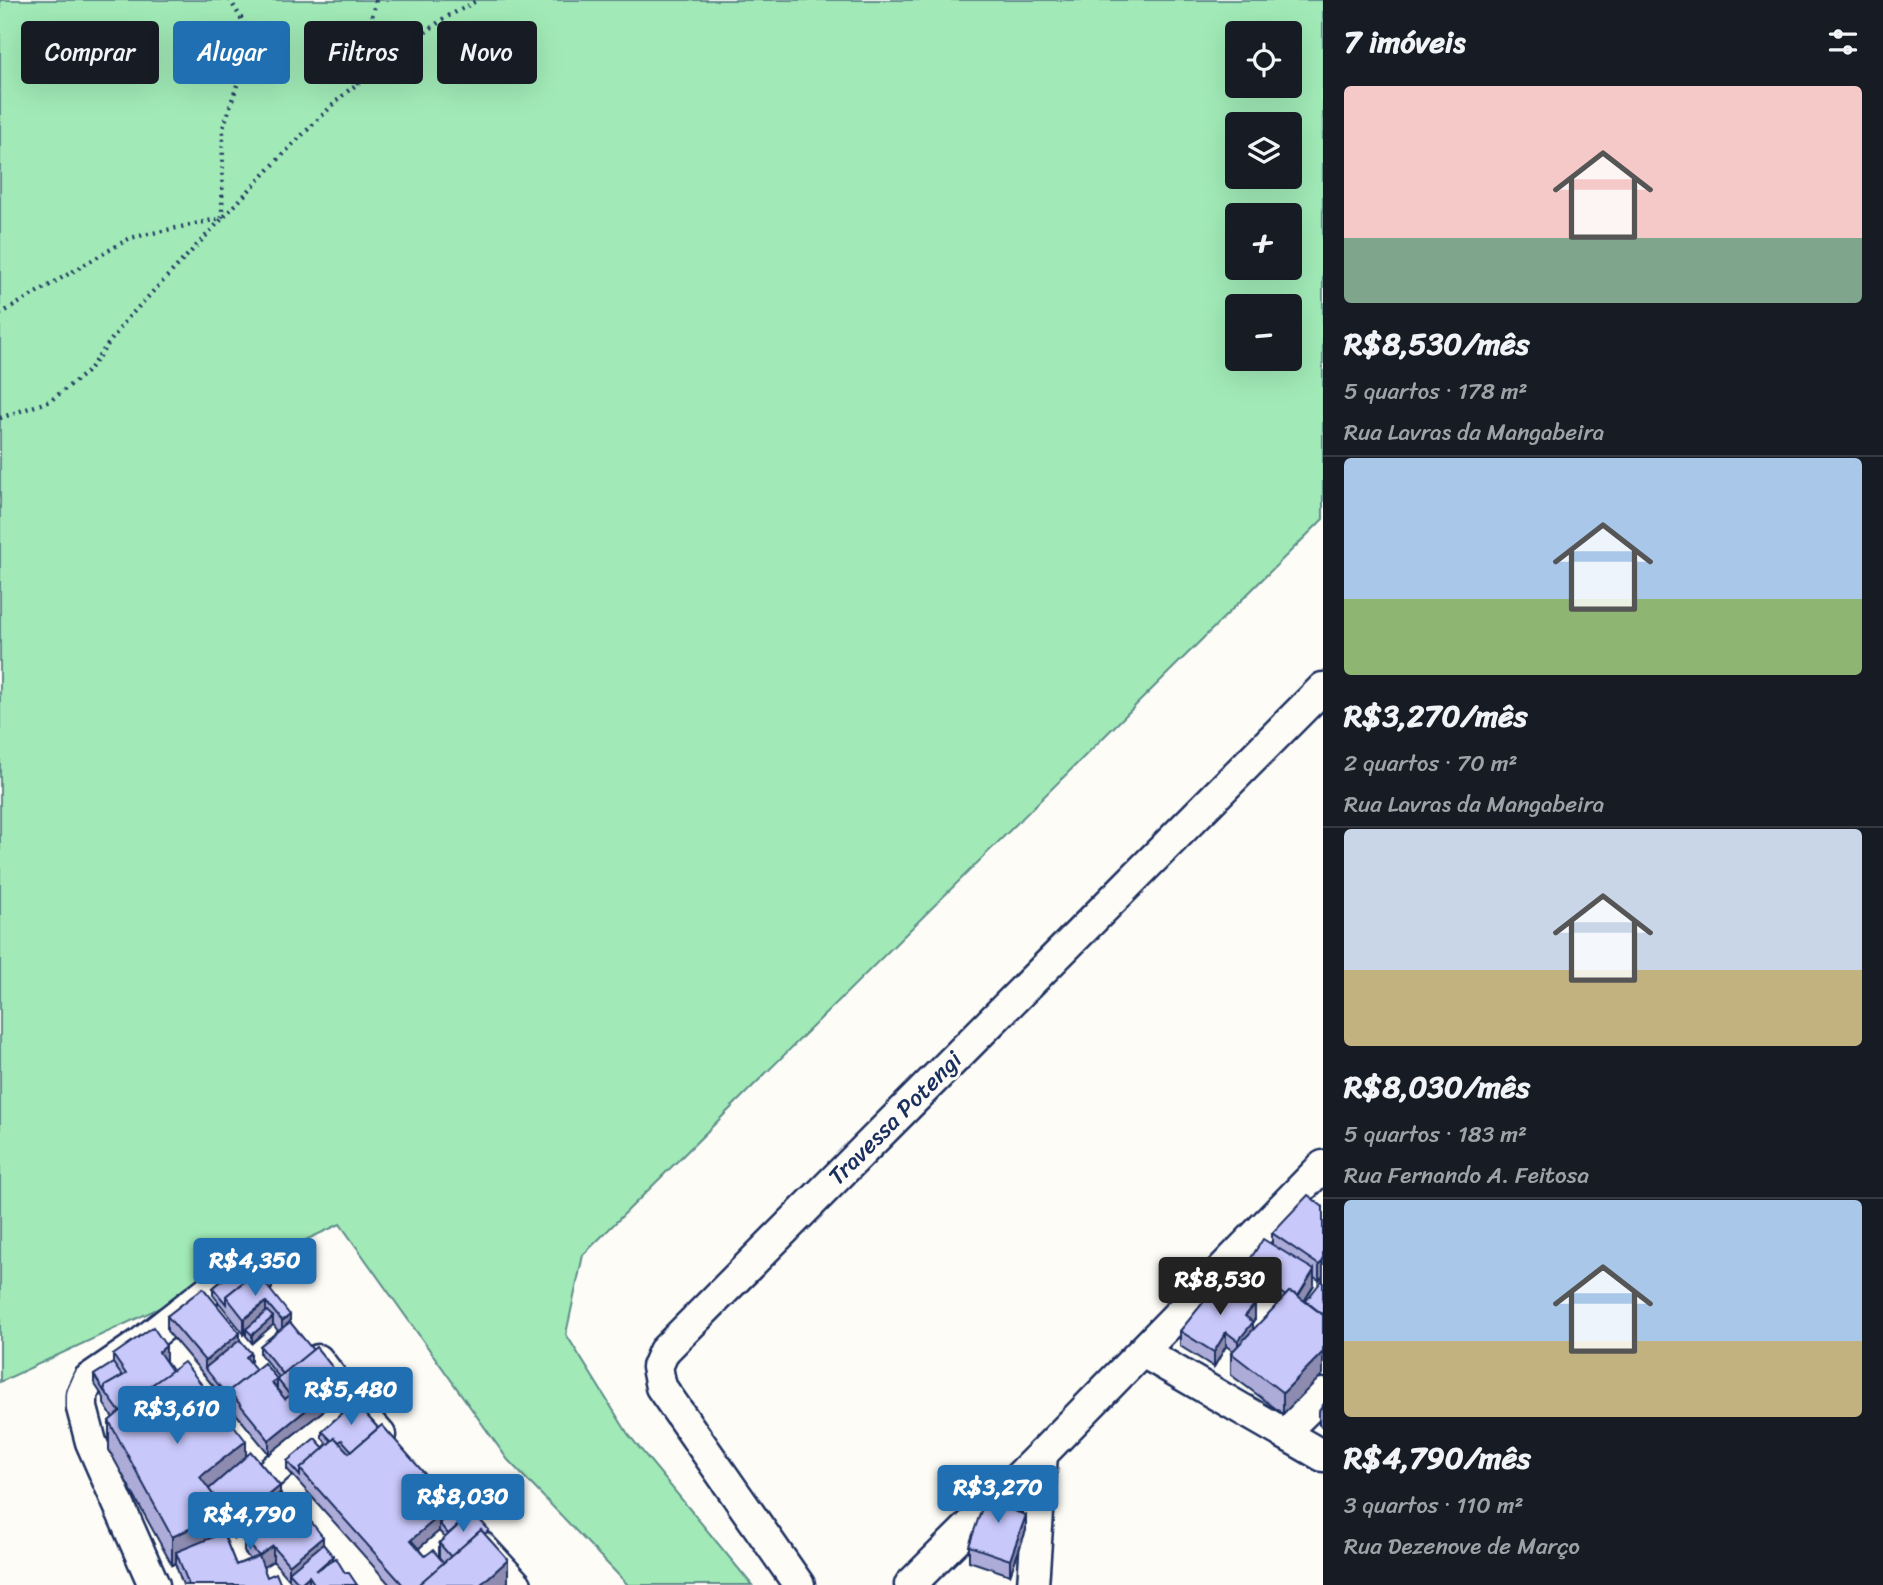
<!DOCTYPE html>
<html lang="pt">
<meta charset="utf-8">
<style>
:root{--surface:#171b24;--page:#20242c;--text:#f1f3f6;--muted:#9ea1a6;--line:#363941;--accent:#1f6fb2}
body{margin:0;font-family:Sriracha,sans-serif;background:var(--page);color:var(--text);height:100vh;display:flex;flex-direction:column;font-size:26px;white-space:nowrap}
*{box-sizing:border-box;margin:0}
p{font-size:23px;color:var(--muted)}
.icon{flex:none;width:38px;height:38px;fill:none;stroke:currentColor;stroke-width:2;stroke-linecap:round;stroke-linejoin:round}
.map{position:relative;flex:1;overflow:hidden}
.sheet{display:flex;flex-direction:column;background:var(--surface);width:560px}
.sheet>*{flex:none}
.guide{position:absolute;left:21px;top:21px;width:665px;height:63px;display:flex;gap:14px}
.fabs{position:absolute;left:1225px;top:21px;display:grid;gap:14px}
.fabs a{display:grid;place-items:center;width:77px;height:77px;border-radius:7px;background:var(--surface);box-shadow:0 7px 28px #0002;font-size:35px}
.price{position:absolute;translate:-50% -60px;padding:0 16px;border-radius:7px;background:var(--accent);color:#fff;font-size:23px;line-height:46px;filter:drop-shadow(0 2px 4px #0008)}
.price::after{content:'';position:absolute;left:50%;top:42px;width:21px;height:16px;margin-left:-10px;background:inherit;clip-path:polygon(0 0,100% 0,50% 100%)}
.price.current{background:#222;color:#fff}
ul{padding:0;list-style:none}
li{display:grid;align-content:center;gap:14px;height:371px;padding:0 21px}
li+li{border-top:2px solid var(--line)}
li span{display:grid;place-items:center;height:217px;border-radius:7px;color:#555}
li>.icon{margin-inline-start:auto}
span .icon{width:126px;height:126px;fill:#fffc;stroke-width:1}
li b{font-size:30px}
h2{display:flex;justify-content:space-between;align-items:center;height:84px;padding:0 21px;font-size:30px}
.chip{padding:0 24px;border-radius:7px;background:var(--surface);box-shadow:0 7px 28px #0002;font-size:24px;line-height:63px}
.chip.current{background:var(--accent);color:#fff}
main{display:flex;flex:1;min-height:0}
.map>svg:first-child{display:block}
</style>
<main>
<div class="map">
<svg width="1323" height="1585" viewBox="0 0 1323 1585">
<rect width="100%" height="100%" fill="#fdfcf7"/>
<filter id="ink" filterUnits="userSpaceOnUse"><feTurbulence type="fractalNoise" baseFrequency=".0143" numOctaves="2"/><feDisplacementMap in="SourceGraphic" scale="14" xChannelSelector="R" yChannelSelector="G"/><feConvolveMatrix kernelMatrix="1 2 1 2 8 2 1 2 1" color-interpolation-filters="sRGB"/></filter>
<g filter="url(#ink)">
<path fill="#a1eab7" stroke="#5e8c8a" stroke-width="2" fill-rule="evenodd" d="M0,0H1323V519L583,1255L566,1334L628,1434L752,1585H628L508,1460L340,1224L0,1382ZM1237,33H1290V86H1237ZM1237,124H1290V177H1237ZM1237,215H1290V268H1237ZM1237,306H1290V359H1237Z"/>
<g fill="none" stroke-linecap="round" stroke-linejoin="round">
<g stroke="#1b2f5e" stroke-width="35">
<g id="minor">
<polyline points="1143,1352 1323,1456"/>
<polyline points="318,1360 350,1402 380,1435"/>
<polyline points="1283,1433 1323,1394"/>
<polyline points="264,1479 350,1402"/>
<polyline points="481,1547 516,1585"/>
<path d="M154,1585L91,1442L82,1408V1395L89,1379L140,1344L218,1283C233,1277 241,1277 256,1284"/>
<polyline points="799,1585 661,1387 657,1367 664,1351 1323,688"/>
<polyline points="910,1585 1042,1454 1323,1166"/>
<polyline points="1033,1585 1042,1454"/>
</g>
</g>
<g stroke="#1b2f5e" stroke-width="4.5" stroke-dasharray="2 5" stroke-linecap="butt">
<polyline points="356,84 376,0"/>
<polyline points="0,314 130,238 222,218 223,128 239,79 246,26 230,0"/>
<polyline points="0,418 50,401 87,372 127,319 293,144 344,94 443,19 478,0"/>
</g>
<use href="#minor" stroke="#fdfcf7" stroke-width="30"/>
</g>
<g fill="#adacd8" stroke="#1b2f5e" stroke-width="2" fill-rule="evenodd">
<path d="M1323,1207V1276L1319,1280L1314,1277V1285L1304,1301L1283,1414L1231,1375V1353L1233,1351L1226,1346L1214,1367L1180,1346V1331L1226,1282L1244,1279V1269L1272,1245V1233ZM1256,1291L1277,1305L1253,1331L1252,1322L1255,1319L1251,1301L1256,1295Z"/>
<polygon points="243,1263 290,1322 343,1395 269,1454 205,1376 167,1331 167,1316 240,1340 251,1361 249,1362 256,1370 277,1379 279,1377 260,1354 260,1346 278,1331 273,1324 252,1343 246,1336 246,1332 244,1334 213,1295 213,1288"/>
<path d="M113,1355L166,1361L172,1371L280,1493L323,1544L333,1560L357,1585H310L309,1584L308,1585H294L273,1561L263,1567L267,1577L281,1585H183L176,1566V1563L172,1565L109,1450V1421L113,1418L104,1404V1398L94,1383V1375L113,1363ZM253,1523L256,1528L244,1538V1552L250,1559L236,1565L226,1540V1529L234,1539Z"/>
<path d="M355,1402L462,1522L489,1539L508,1582L505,1585H390L287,1469V1461L324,1448L328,1445L322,1438V1431ZM439,1531L445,1538L439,1543V1557L425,1556L419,1548Z"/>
<polygon points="1323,1405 1323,1427 1319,1425 1319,1411"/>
<polygon points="1019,1513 1026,1530 1010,1575 969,1561 969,1546"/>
</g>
<g fill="#8d8cb0" stroke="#1b2f5e" stroke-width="2">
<polygon points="1323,1261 1323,1276 1319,1280 1319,1265"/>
<polygon points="1314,1270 1314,1285 1295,1316 1295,1301"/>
<polygon points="1256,1287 1256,1295 1244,1310 1244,1303"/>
<polygon points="266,1302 266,1316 246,1329 246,1332 244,1334 244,1319"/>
<polygon points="1255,1304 1255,1319 1245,1331 1245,1316"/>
<polygon points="290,1315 290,1329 282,1336 282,1321"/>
<polygon points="273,1317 273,1325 252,1343 252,1335"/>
<polygon points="1253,1322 1253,1337 1238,1355 1238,1341"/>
<polygon points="1226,1332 1226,1346 1214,1367 1214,1352"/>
<polygon points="240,1333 240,1347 205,1368 205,1361"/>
<polygon points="166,1346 166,1361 159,1366 159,1352"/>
<polygon points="1323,1352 1323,1374 1283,1414 1283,1393"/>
<polygon points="251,1353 251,1361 246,1365 246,1357"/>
<polygon points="277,1379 277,1393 272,1383"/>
<polygon points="343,1380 343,1395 269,1454 269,1440"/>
<polygon points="246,1441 246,1469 211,1497 200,1477"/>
<polygon points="280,1486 280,1501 253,1516 253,1523 234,1539 234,1524"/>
<polygon points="1019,1497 1019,1512 1014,1526 1014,1511"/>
<polygon points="452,1505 452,1519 439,1523 439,1531 411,1555 411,1540"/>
<polygon points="226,1512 226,1541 176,1552 176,1563 172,1565 172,1537"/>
<polygon points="1026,1515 1026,1530 1010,1575 1010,1560"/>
<polygon points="323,1537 323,1551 289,1572 289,1580 289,1565"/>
<polygon points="273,1546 273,1561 259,1570 259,1556"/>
<polygon points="333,1556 333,1563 316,1571"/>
<polygon points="508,1560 508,1582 505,1585 480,1585"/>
<polygon points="309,1576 309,1584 308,1585 300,1585"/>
</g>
<g fill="#c9c8fb" stroke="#1b2f5e" stroke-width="2" fill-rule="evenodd">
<polygon points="1308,1195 1323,1207 1323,1261 1319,1265 1272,1233"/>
<polygon points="1263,1239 1314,1270 1298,1296 1289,1292 1286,1296 1244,1269"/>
<polygon points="243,1263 252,1275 226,1296 226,1304 213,1288"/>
<polygon points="256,1272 290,1315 282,1321 266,1302 244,1319 226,1296"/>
<polygon points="1235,1272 1256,1287 1247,1298 1226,1282"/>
<polygon points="1222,1279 1255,1304 1245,1316 1253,1322 1238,1341 1226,1332 1214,1352 1180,1331"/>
<polygon points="1323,1279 1323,1315 1306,1301"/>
<polygon points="203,1288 240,1333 205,1361 167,1316"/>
<polygon points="1289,1292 1295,1294 1323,1315 1323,1352 1283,1393 1231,1353"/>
<polygon points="267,1311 273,1317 252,1335 246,1329"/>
<polygon points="290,1322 313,1350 283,1374 260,1346"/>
<polygon points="153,1327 166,1346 159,1352 172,1371 146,1389 120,1412 104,1390 105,1386 126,1374 113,1355"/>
<polygon points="240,1340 251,1353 246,1357 256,1370 229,1391 229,1398 205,1368"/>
<path d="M316,1347L343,1380L269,1440L229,1391L264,1363L277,1379ZM277,1379L290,1395L285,1399L272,1383Z"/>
<polygon points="184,1362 246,1441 200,1477 226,1512 172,1537 109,1421 146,1389"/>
<polygon points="113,1363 122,1376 105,1386 104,1391 94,1375"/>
<polygon points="355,1402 378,1428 352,1451 342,1440 339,1442 335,1438 332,1441 322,1431"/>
<polygon points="382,1425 452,1505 411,1540 425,1556 433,1550 444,1563 418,1585 403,1585 300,1469 335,1438 349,1453"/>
<polygon points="315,1438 324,1448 300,1469 300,1476 287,1461"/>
<polygon points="251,1452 280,1486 234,1524 226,1514 226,1512 209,1489"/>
<polygon points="989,1487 1019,1497 1014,1511 1026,1515 1010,1560 969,1546"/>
<polygon points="280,1493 288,1503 260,1525 253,1516"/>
<polygon points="291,1501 306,1520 308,1518 323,1537 289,1565 273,1546 259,1556 267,1577 276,1573 281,1585 189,1585 176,1552 223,1533 236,1565 259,1556 244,1538"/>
<polygon points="452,1512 462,1522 448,1534 439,1523"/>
<polygon points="473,1512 489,1530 485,1534 481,1530 451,1557 439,1543"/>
<polygon points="481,1530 508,1560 480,1585 418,1585"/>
<polygon points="323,1544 333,1556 316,1571 336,1558 345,1573 349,1573 357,1585 315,1585 309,1576 300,1584 289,1572"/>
<polygon points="292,1582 293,1585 283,1585"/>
</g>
</g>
<g text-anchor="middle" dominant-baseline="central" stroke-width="6" stroke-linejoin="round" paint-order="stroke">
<g font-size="24" fill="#1b2f5e" stroke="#fdfcf7">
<text transform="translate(895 1118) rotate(-45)">Travessa Potengi</text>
</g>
</g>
</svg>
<div class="fabs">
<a><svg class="icon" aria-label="locate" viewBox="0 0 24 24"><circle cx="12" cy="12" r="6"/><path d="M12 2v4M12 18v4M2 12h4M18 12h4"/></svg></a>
<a><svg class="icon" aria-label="layers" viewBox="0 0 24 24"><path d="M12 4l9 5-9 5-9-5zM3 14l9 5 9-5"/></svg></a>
<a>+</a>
<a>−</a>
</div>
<b class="price" style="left:255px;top:1298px">R$4,350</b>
<b class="price current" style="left:1220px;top:1317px">R$8,530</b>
<b class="price" style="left:351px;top:1427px">R$5,480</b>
<b class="price" style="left:177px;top:1446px">R$3,610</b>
<b class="price" style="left:998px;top:1525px">R$3,270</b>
<b class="price" style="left:463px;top:1534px">R$8,030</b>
<b class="price" style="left:250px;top:1552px">R$4,790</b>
<div class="guide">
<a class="chip">Comprar</a>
<a class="chip current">Alugar</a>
<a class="chip">Filtros</a>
<a class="chip">Novo</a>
</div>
</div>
<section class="sheet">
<h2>7 imóveis<svg class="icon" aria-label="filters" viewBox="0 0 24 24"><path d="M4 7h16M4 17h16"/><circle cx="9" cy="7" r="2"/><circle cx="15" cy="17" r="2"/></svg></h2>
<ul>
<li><span style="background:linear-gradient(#f6c9c9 70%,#7fa58c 0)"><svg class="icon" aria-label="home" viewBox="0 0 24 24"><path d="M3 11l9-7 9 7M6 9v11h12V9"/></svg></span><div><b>R$8,530/mês</b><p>5 quartos · 178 m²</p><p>Rua Lavras da Mangabeira</p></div></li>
<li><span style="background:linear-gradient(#a9c7e8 65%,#8fb573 0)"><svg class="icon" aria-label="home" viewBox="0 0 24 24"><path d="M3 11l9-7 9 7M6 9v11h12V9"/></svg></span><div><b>R$3,270/mês</b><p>2 quartos · 70 m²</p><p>Rua Lavras da Mangabeira</p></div></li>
<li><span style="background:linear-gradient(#c9d6e8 65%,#c2b280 0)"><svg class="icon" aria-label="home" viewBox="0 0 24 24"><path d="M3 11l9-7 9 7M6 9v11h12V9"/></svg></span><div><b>R$8,030/mês</b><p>5 quartos · 183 m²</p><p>Rua Fernando A. Feitosa</p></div></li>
<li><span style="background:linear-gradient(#a9c7e8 65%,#c2b280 0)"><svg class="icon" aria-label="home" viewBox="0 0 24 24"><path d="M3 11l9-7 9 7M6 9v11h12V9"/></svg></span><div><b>R$4,790/mês</b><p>3 quartos · 110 m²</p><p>Rua Dezenove de Março</p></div></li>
</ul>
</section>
</main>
